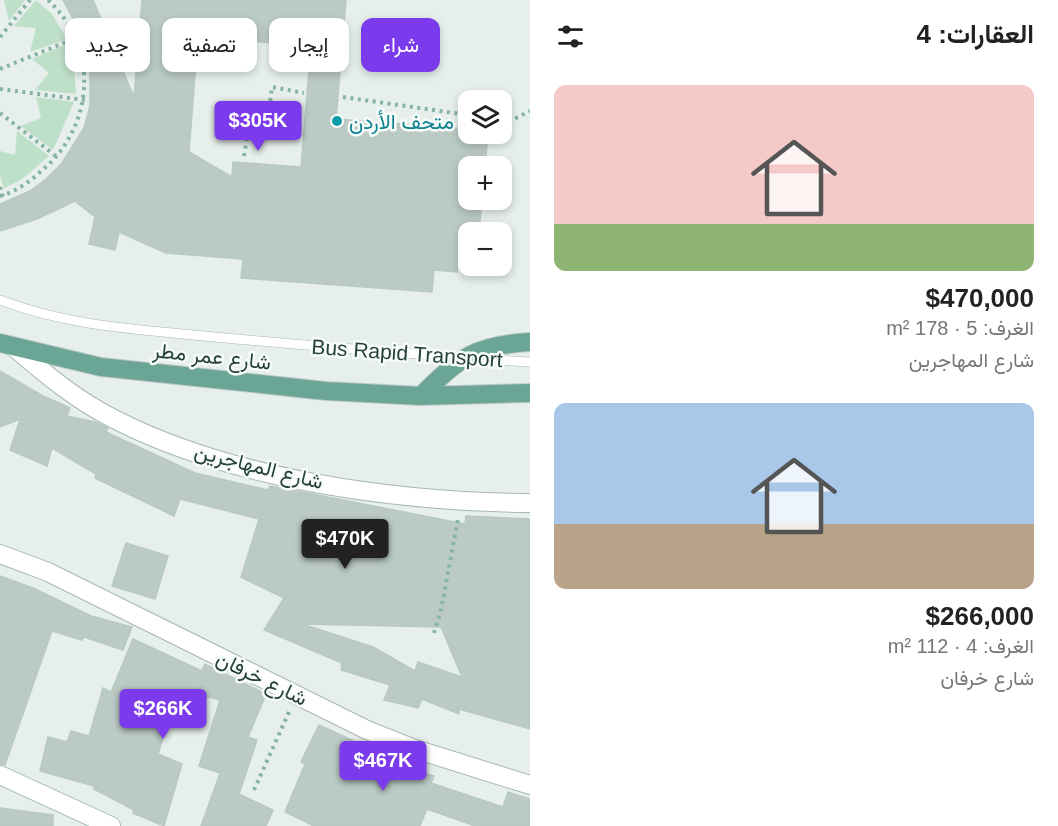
<!DOCTYPE html>
<html lang="ar">
<meta charset="utf-8">
<style>
:root{--surface:#fff;--page:#f6f6f6;--text:#222;--muted:#767676;--accent:#7c3aed}
body{margin:0;font-family:Arial,Vazirmatn,sans-serif;background:var(--page);color:var(--text);direction:rtl;height:100vh;display:flex;flex-direction:column;font-size:22px;white-space:nowrap}
*{box-sizing:border-box;margin:0}
p{font-size:20px;color:var(--muted)}
.icon{flex:none;width:33px;height:33px;fill:none;stroke:currentColor;stroke-width:2;stroke-linecap:round;stroke-linejoin:round}
.map{position:relative;flex:1;overflow:hidden;direction:ltr}
.details{display:flex;flex-direction:column;background:var(--surface);width:528px}
.details>*{flex:none}
.banner{position:absolute;left:18px;top:18px;width:422px;height:54px;direction:rtl;display:flex;gap:12px}
.controls{position:absolute;left:458px;top:90px;display:grid;gap:12px}
.controls a{display:grid;place-items:center;width:54px;height:54px;border-radius:12px;background:var(--surface);box-shadow:0 3px 9px #0003;font-size:30px}
.price{position:absolute;translate:-50% -51px;padding:0 14px;border-radius:6px;background:var(--accent);color:#fff;font-size:20px;line-height:39px;filter:drop-shadow(0 2px 3px #0008)}
.price::after{content:'';position:absolute;left:50%;top:36px;width:18px;height:14px;margin-left:-9px;background:inherit;clip-path:polygon(0 0,100% 0,50% 100%)}
.price.on{background:#222;color:#fff}
ul{padding:0;list-style:none}
li{display:grid;align-content:center;gap:12px;height:318px;padding:0 24px}
li span{display:grid;place-items:center;height:186px;border-radius:12px;color:#555}
li>.icon{margin-inline-start:auto}
span .icon{width:108px;height:108px;fill:#fffc;stroke-width:1}
li b{font-size:26px}
h2{display:flex;justify-content:space-between;align-items:center;height:72px;padding:0 24px;font-size:26px}
.pill{padding:0 21px;border-radius:12px;background:var(--surface);box-shadow:0 3px 9px #0003;font-size:21px;line-height:54px}
.pill.on{background:var(--accent);color:#fff}
main{display:flex;flex:1;min-height:0}
.map>svg:first-child{display:block}
</style>
<main>
<section class="details">
<h2>العقارات: 4<svg class="icon" aria-label="filters" viewBox="0 0 24 24"><path d="M4 7h16M4 17h16"/><circle cx="9" cy="7" r="2"/><circle cx="15" cy="17" r="2"/></svg></h2>
<ul>
<li><span style="background:linear-gradient(#f6c9c9 75%,#8fb573 0)"><svg class="icon" aria-label="home" viewBox="0 0 24 24"><path d="M3 11l9-7 9 7M6 9v11h12V9"/></svg></span><div><b>$470,000</b><p>الغرف: 5 · 178 m²</p><p>شارع المهاجرين</p></div></li>
<li><span style="background:linear-gradient(#a9c7e8 65%,#b9a48a 0)"><svg class="icon" aria-label="home" viewBox="0 0 24 24"><path d="M3 11l9-7 9 7M6 9v11h12V9"/></svg></span><div><b>$266,000</b><p>الغرف: 4 · 112 m²</p><p>شارع خرفان</p></div></li>
</ul>
</section>
<div class="map">
<svg width="530" height="826" viewBox="0 0 530 826">
<rect width="100%" height="100%" fill="#e6efeb"/>
<g fill="#bfe0c8">
<polygon points="4,0 25,0 9,21"/>
<polygon points="36,0 52,14 67,39 30,52 36,28 14,26"/>
<polygon points="69,43 74,67 76,94 35,90 49,73 32,59"/>
<polygon points="36,97 74,102 53,150 21,126 41,118"/>
<polygon points="17,131 49,156 21,180 4,188 0,176 0,151 15,155"/>
</g>
<g fill="#bbcac4" stroke="#b8c9c2" stroke-width="1.5" fill-rule="evenodd">
<path d="M63,0H93L134,97L142,0H346L336,119L468,129V134H488L485,166H468V200H482L479,232L460,234L457,272L434,270L432,292L241,278L243,259L166,253L119,232L115,250L89,244L95,217L75,201L37,219L0,231V204L30,191L46,179L62,163L84,128L90,106V58L83,37ZM198,37L311,46L301,167L233,162L232,177L189,152Z"/>
<path d="M0,371L43,396L70,408L67,416L95,422L108,428L106,432L195,473L268,490L270,486L287,489L465,524L466,516L530,519V729L459,709V714L422,699L418,708L384,700L390,685L341,670L342,663L264,630L284,598L241,577L259,519L180,499L174,516L95,478L96,474L52,448L47,466L10,450L20,419L0,427ZM302,624L441,627L462,677L418,662L415,671L373,647Z"/>
<polygon points="126,543 168,556 155,599 112,586"/>
<polygon points="0,576 33,588 91,616 132,627 123,650 84,637 82,640 52,631 5,765 0,764"/>
<polygon points="133,639 202,671 205,664 266,694 248,737 257,740 239,794 273,810 266,826 201,826 220,773 199,766 220,700 178,689 158,754 182,764 164,826 133,813 134,810 94,789 94,786 40,771 48,737 67,742 71,731 89,736 103,688 111,692"/>
<polygon points="319,725 367,747 363,755 434,776 431,783 503,807 508,792 530,799 530,826 475,826 427,809 420,826 314,826 285,812 305,764 301,762"/>
<polygon points="0,808 53,815 53,826 0,826"/>
</g>
<g fill="none" stroke-linecap="round" stroke-linejoin="round">
<g stroke="#a8b8b2" stroke-width="10">
<path id="lane" d="M0,300C72,328 149,330 225,338C326,347 428,356 530,362"/>
</g>
<g stroke="#a8b8b2" stroke-width="20">
<g id="street">
<path d="M15,348C46,375 78,401 114,419C233,480 398,502 530,503"/>
<polyline points="0,554 48,572 367,730 415,749 530,785"/>
</g>
</g>
<g stroke="#a4bbb3" stroke-width="20">
<polyline id="secondary" points="0,775 111,826"/>
</g>
<g stroke="#c2cac8" stroke-width="20">
<g id="primary">
<polyline points="0,343 101,367 326,391 421,396 530,393"/>
<path d="M421,396C459,358 475,345 530,342"/>
</g>
</g>
<g stroke="#86b3a5" stroke-width="4" stroke-dasharray="3 4.5" stroke-linecap="butt">
<polyline points="0,37 30,0"/>
<polyline points="0,69 76,38"/>
<polyline points="0,89 85,100"/>
<polyline points="343,97 468,115"/>
<polyline points="0,113 57,157"/>
<polyline points="501,119 510,121 530,111"/>
<polyline points="244,156 252,108 269,110 272,87 304,93"/>
<polyline points="0,187 3,196"/>
<path d="M0,196C15,192 28,183 39,173C94,129 101,49 48,0"/>
<polyline points="434,633 441,610 458,519"/>
<polyline points="254,790 289,712"/>
</g>
<use href="#lane" stroke="#fff" stroke-width="9"/>
<use href="#street" stroke="#fff" stroke-width="18"/>
<use href="#secondary" stroke="#fff" stroke-width="18"/>
<use href="#primary" stroke="#6aa596" stroke-width="18"/>
</g>
<circle fill="#0f9aa8" stroke="#f7fbf9" stroke-width="2" cx="337" cy="121" r="6"/>
<g text-anchor="middle" dominant-baseline="central" stroke-width="5" stroke-linejoin="round" paint-order="stroke">
<g font-size="21" fill="#0d838f" stroke="#f7fbf9" text-anchor="start">
<text x="349" y="121">متحف الأردن</text>
</g>
<g font-size="21" fill="#24423a" stroke="#f7fbf9">
<text transform="translate(407 353) rotate(4)">Bus Rapid Transport</text>
<text transform="translate(212 356) rotate(6)">شارع عمر مطر</text>
<text transform="translate(259 466) rotate(14)">شارع المهاجرين</text>
<text transform="translate(262 678) rotate(26)">شارع خرفان</text>
</g>
</g>
</svg>
<div class="controls">
<a><svg class="icon" aria-label="layers" viewBox="0 0 24 24"><path d="M12 4l9 5-9 5-9-5zM3 14l9 5 9-5"/></svg></a>
<a>+</a>
<a>−</a>
</div>
<b class="price" style="left:258px;top:152px">$305K</b>
<b class="price on" style="left:345px;top:570px">$470K</b>
<b class="price" style="left:163px;top:740px">$266K</b>
<b class="price" style="left:383px;top:792px">$467K</b>
<div class="banner">
<a class="pill on">شراء</a>
<a class="pill">إيجار</a>
<a class="pill">تصفية</a>
<a class="pill">جديد</a>
</div>
</div>
</main>
